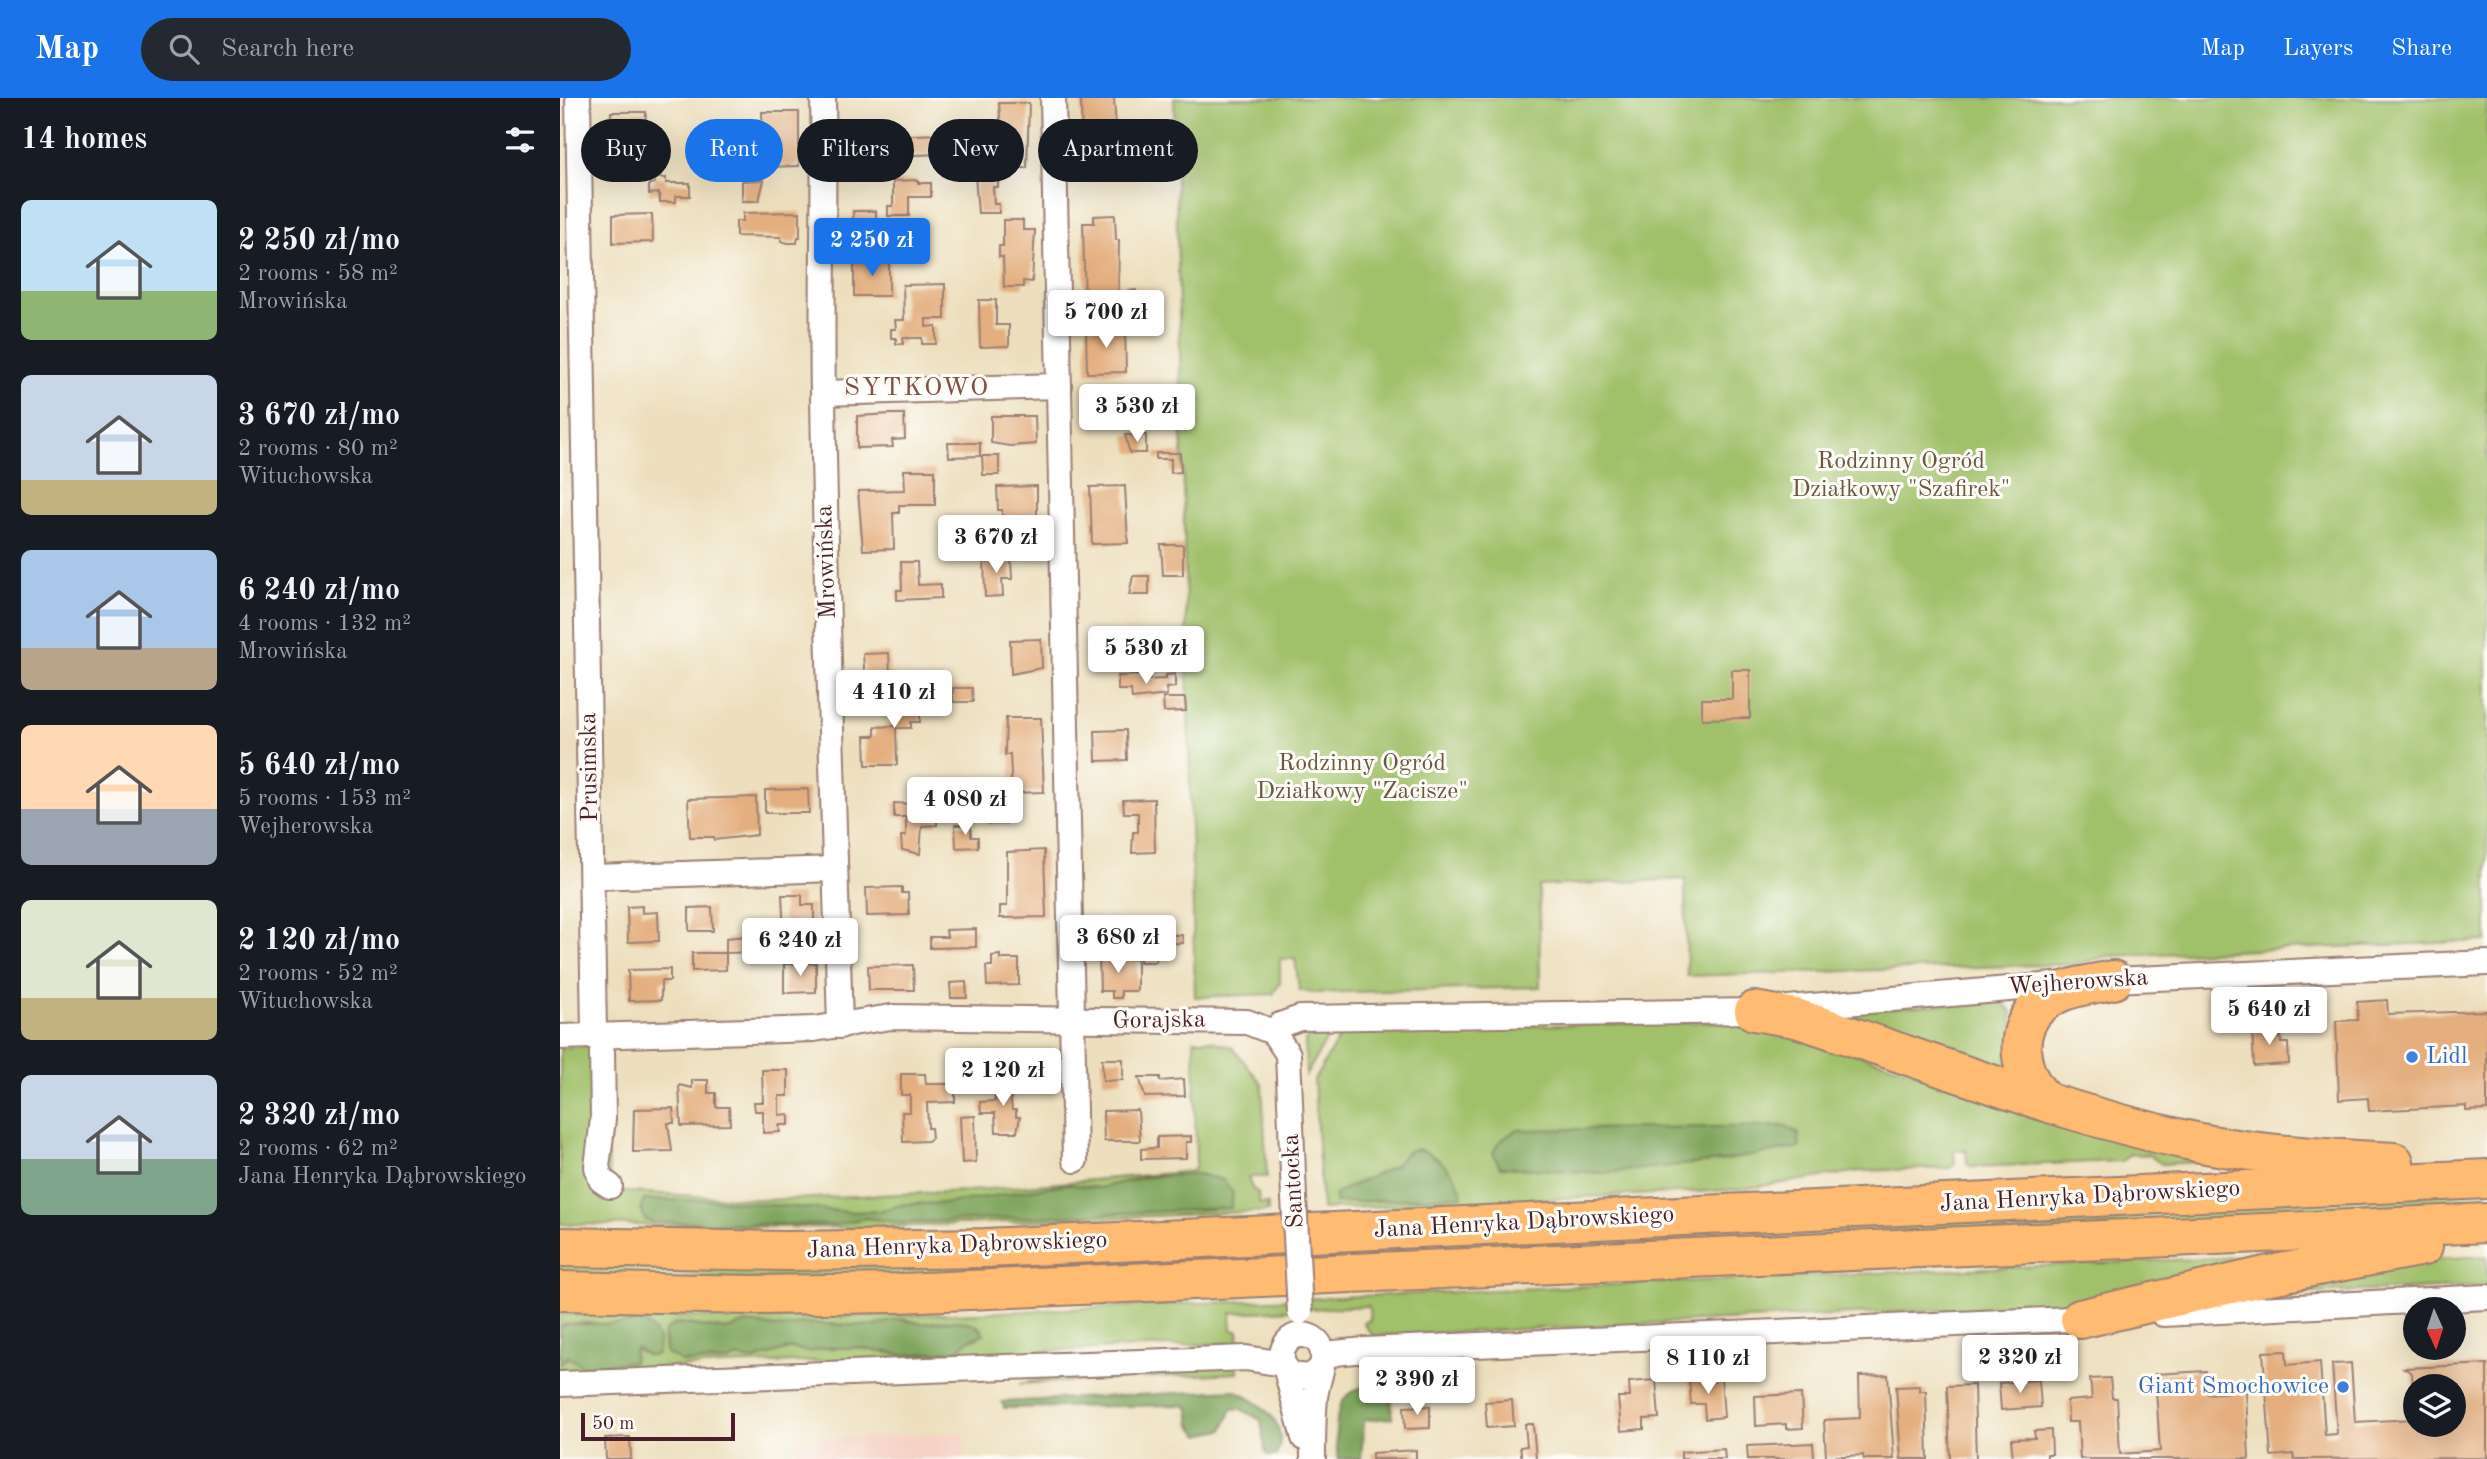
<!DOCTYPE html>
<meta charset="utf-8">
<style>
:root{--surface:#171b24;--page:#242831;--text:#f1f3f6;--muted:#9ea1a6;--accent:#1a73e8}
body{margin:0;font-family:"Old Standard TT",serif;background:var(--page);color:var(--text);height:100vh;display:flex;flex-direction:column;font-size:26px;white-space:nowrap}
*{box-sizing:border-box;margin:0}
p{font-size:23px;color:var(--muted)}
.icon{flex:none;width:38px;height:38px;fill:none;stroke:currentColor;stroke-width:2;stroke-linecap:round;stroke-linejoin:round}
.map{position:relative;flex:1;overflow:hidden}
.sheet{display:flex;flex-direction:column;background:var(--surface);width:560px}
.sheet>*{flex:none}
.guide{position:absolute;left:21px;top:21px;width:665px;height:63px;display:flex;gap:14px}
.needle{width:46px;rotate:177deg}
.buttons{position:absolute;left:1843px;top:1199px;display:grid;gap:14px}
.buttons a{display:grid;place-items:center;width:63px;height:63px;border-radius:50%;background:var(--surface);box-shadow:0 7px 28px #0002;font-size:35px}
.scale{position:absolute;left:21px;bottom:18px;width:154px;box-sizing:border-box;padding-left:7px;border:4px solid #4a1f2b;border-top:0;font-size:19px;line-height:24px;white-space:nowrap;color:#4a1f2b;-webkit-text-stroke:5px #fdfcf7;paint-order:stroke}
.price{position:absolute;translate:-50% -60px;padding:0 16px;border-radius:7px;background:#fff;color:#222;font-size:23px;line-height:46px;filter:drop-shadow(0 2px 4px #0008)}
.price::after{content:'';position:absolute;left:50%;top:42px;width:21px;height:16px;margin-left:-10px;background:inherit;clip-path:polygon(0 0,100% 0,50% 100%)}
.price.active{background:var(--accent);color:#fff}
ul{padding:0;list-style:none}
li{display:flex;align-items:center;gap:21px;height:175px;padding:0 21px}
li span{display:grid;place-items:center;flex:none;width:196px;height:140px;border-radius:10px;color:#555}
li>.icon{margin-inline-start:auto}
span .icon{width:84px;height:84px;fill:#fffc;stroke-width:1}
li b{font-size:30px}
h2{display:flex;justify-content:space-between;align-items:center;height:84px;padding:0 21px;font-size:30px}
.tag{padding:0 24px;border-radius:32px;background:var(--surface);box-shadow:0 7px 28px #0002;font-size:24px;line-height:63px}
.tag.active{background:var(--accent);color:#fff}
header{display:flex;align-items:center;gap:42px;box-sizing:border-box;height:98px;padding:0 35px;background:var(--accent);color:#fff}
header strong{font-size:33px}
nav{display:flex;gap:38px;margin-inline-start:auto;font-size:24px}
.search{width:490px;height:63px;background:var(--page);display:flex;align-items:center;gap:18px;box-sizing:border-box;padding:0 24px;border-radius:38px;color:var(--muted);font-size:26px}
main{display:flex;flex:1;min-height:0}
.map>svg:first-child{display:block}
</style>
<header>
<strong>Map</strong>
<div class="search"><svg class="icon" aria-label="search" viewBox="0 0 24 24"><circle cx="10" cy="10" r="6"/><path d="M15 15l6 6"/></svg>Search here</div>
<nav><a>Map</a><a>Layers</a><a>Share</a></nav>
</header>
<main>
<section class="sheet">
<h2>14 homes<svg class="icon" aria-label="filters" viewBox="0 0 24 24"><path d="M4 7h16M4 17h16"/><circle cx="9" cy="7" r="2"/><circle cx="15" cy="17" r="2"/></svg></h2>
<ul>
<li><span style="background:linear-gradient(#bfe0f5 65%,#8fb573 0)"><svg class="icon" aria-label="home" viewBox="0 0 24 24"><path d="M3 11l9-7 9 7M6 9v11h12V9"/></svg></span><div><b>2 250 zł/mo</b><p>2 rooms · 58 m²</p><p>Mrowińska</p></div></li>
<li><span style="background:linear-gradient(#c9d6e8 75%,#c2b280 0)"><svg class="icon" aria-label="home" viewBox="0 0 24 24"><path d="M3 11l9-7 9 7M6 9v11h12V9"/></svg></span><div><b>3 670 zł/mo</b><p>2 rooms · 80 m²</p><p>Wituchowska</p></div></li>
<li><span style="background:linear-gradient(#a9c7e8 70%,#b9a48a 0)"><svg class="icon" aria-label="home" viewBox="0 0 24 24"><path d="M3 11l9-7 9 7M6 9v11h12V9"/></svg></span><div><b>6 240 zł/mo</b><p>4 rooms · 132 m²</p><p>Mrowińska</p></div></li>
<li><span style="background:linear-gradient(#ffd9b3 60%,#9aa5b1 0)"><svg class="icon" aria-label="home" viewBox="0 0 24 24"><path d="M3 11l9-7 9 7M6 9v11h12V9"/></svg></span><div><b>5 640 zł/mo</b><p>5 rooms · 153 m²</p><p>Wejherowska</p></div></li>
<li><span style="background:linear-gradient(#dfe7d0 70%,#c2b280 0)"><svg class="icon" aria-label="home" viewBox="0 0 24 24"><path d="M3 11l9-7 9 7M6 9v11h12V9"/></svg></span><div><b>2 120 zł/mo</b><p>2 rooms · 52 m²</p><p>Wituchowska</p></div></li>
<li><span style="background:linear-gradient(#c9d6e8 60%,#7fa58c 0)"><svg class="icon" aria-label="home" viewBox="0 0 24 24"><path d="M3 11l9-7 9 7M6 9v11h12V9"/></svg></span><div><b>2 320 zł/mo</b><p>2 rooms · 62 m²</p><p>Jana Henryka Dąbrowskiego</p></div></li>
</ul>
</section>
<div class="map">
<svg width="1927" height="1361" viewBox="0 0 1927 1361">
<rect width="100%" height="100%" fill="#fdfcf7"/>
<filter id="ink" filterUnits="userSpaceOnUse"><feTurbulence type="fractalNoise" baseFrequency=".0143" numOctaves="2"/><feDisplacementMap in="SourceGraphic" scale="14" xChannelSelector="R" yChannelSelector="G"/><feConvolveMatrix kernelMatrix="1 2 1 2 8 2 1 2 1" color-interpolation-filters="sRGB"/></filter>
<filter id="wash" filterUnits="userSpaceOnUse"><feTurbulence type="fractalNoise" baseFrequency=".00686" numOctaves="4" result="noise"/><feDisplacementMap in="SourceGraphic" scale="28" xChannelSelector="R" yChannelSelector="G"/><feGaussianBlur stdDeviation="1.57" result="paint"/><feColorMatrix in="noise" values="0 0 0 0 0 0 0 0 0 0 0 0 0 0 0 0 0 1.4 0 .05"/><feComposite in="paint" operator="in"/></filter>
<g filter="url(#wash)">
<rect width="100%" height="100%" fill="#eddfbd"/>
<polygon fill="#f6d1c5" points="403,1335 405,1361 236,1361 234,1342"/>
<g fill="#a0c069" stroke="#75704a" stroke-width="2" fill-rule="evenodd">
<polygon points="614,0 1927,0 1927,843 1547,858 1518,866 1127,878 1125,781 979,788 980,889 753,895 739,892 735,860 720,861 720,885 713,896 635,899"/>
<polygon points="1441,903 1452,914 1456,982 1257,920 1322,910"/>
<polygon points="1153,924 1197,926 1640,1060 1636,1064 1602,1066 1588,1057 1570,1056 1562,1063 1412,1069 1407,1065 1406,1052 1394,1052 1395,1066 1390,1070 1301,1073 1182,1091 1138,1094 762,1111 754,982 784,931"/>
<polygon points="772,932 746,977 745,943 754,934"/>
<polygon points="634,942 650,942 672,949 702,986 707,1079 688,1079 692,1090 698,1095 699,1105 708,1106 708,1113 305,1130 0,1126 0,950 33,947 52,1093 208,1102 408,1093 633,1073 636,1067"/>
<polygon points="1927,1093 1927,1112 392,1181 0,1181 0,1161"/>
<path d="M1771,1155L1552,1200L1491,1207L813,1238L803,1225L810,1222L809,1208L671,1215L672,1232L678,1233L679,1245L0,1274V1266L8,1258C28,1276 50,1265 74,1260V1251L88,1258L97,1254L75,1223C51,1233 22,1217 0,1230V1216L186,1220L395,1216ZM344,1221L361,1226L387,1222L422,1231L418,1240L409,1242L395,1253L345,1257L299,1250H264L249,1254L231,1250L194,1262L177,1259L168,1263L122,1264L105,1249L103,1238L121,1225L167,1232L191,1226L223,1230L243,1225L315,1228Z"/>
<polygon points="1927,1158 1927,1188 1676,1198 1876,1161"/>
<polygon points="677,1266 677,1275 459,1286 493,1278"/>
</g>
<g fill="#80a65d" stroke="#656244" stroke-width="2">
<polygon points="1225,1028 1238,1035 1240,1049 1161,1063 1042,1075 940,1069 933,1055 939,1044 956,1032"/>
<path d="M857,1051C876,1055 901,1079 902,1098L775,1105V1097L780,1093L834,1068L848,1053Z"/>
<polygon points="638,1076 663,1082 673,1095 671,1110 343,1125 305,1120 274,1127 92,1124 85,1122 81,1110 84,1102 155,1102 291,1114 318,1113 345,1106 389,1105 507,1086 539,1090 585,1079"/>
<path d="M338,1221C346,1221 353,1225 361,1225C378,1226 414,1215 424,1236L409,1242L396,1253L345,1257L299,1250H264L249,1254L231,1250L194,1262L177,1259L168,1263L122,1264L106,1255L105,1233L116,1225L167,1232L186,1225L223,1230L243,1225L315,1228Z"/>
<path d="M80,1223C93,1228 104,1243 96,1257L88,1258L77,1250L74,1251L73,1264L22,1268L8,1259L0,1266V1230L6,1226H67Z"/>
<path d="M885,1281L901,1283V1291L831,1295L832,1320L804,1322L801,1361H778C776,1345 774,1315 784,1301C800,1279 860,1282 885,1281Z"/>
<path d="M674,1292C701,1305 731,1325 716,1358H708L705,1353L701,1322L681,1311H672L663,1332L640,1337L631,1327L629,1310L623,1307L444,1310L442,1304Z"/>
</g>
<g id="blocks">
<g fill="#e4ae7e">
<polygon points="521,0 554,0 558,61 522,62"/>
<polygon points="439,5 469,5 467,70 439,70 439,45 442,45"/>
<polygon points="51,14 86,14 84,49 87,49 88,71 52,72"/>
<polygon points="202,14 239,14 239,68 204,69"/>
<polygon points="381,36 381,56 329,58 328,38"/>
<polygon points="325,38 325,58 321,58 321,66 291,67 291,39"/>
<polygon points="438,77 438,89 433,89 434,106 439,106 439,115 418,115 415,78"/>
<polygon points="94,80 106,80 106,85 130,85 130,98 116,98 116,104 100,104 99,95 89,96 89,86 95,85"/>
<polygon points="204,82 199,103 182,103 182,83"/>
<polygon points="358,82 358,85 371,85 371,99 349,99 349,118 328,118 328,108 333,108 333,83"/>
<polygon points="293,113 316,113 317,152 294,152"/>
<polygon points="240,114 240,139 238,139 237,145 228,145 221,143 221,139 176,138 176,123 183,123 183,115"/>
<polygon points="92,116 93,144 53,145 53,117"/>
<polygon points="555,117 556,142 559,142 558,206 525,207 523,125 534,125 534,118"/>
<polygon points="443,122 463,122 463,132 475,132 472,184 463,183 463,189 444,189 443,159 439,159 439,148 443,148"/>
<rect x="294" y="161" width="35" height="37"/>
<polygon points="385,186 385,221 366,221 366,229 376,228 376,246 362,246 362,240 343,240 343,246 336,246 336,240 331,240 331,231 336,231 335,222 344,222 343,187"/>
<polygon points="576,192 576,198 584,198 584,217 568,217 567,193"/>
<polygon points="419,202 436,202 436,227 449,227 449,248 420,249"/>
<polygon points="565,229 566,274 527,275 526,230"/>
<polygon points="332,316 344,316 345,341 332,342 333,349 297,350 297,318"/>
<polygon points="431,318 475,318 476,346 450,348 431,345"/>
<polygon points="565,337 586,337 586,355 570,355"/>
<polygon points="388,345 420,345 420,358 389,359"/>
<polygon points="596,355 620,355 621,374 611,375 611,361 596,361"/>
<polygon points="422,358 439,358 439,377 423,377"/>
<polygon points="344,372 375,372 375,407 339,407 339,415 333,415 334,451 303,452 298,393 345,392"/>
<polygon points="477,388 477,418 442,419 442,412 438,412 437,389"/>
<polygon points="565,388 568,445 532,446 530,389"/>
<polygon points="601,447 623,447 623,477 603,477"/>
<polygon points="424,455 433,455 433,462 451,462 452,481 442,481 443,498 425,499"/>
<polygon points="341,464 357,464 358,487 381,486 381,500 337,502 337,492 342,492"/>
<polygon points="573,478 589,478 589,497 569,497"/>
<polygon points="481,541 482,570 451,576 450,542"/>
<polygon points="329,555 330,576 336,576 337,596 306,597 303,556"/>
<polygon points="1172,572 1190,572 1190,620 1142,621 1142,601 1172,601"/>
<polygon points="615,576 615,589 606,590 607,597 572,601 571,592 558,592 558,578 584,577 584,582 606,581 606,577"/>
<polygon points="339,587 360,587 360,624 351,624 351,630 336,630 337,667 306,667 305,638 315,638 315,629 335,628 335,614 344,614 343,596 339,597"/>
<polygon points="393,590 412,590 413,604 393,604"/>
<polygon points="603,600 625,600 626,613 604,614"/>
<polygon points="446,620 481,620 484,694 452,695 450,656 445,657"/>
<polygon points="566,632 567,662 536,663 535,633"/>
<polygon points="248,691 249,715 205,715 205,692"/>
<polygon points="196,699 197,737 154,742 154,739 130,739 128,701"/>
<polygon points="594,701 595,754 572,755 573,734 578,734 578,715 564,715 563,702"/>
<polygon points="334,705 370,707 370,722 377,722 377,727 362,728 360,756 342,752 341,738 346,738 346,719 334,719"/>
<polygon points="456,708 456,717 445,718 445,726 429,726 429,709"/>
<polygon points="395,727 411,727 411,739 418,739 418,749 396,750"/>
<polygon points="484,752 486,819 440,820 440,808 447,808 447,754"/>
<polygon points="342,789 342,795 348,795 349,817 307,818 306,790"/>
<polygon points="222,797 242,797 242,807 254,807 254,835 248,835 248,841 233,841 232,835 224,836"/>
<polygon points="82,808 82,815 98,814 99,843 68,844 67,809"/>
<polygon points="152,809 153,833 129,833 129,810"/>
<polygon points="610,827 610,837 622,837 623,845 596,846 596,864 580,864 580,837 575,837 575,828"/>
<polygon points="416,831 416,849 370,850 370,839 387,839 386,832"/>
<polygon points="220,835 220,845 215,845 216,864 200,864 199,854 166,855 166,840"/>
<polygon points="132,855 166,855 166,872 132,873"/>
<polygon points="539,856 552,856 552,861 577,861 577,893 561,893 561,900 552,900 552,893 540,893"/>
<polygon points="440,857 440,861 459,861 459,887 427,888 426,868 432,868 432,858"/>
<polygon points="256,865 256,894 224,895 224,866"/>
<polygon points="353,867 354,892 309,892 308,868"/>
<polygon points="110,871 110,883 101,883 101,902 69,903 68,872"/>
<polygon points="406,884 407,900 391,900 390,885"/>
<polygon points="1827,902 1828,916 1927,913 1927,1012 1906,1013 1906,1008 1809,1013 1808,1000 1779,1002 1776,923 1798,922 1797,904"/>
<polygon points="1720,929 1721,945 1728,945 1729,966 1694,968 1692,931"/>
<polygon points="542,961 563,961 563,982 543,983"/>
<polygon points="202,972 228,972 228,998 219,998 219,1017 229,1016 229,1027 219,1027 220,1034 203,1035 203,1013 195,1013 194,1004 203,1004"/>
<polygon points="341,976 365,976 366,986 395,986 395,1004 367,1005 368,1030 371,1030 372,1040 368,1043 343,1044 342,1014 350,1014 350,997 341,997"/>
<polygon points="579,979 600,979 600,983 624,981 625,998 585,999"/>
<polygon points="132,982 148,982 148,995 156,995 156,1009 169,1009 170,1027 121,1028 119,987 132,990"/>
<polygon points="435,983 455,983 455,992 450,992 452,1012 456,1012 456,1019 460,1019 457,1034 436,1034 435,1015 421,1015 420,1004 435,1003"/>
<polygon points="113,1010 114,1025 108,1025 112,1053 73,1054 74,1011"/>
<polygon points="578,1012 580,1043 544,1043 543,1013"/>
<polygon points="415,1018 416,1064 402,1065 400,1019"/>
<polygon points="631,1038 631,1044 626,1044 626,1060 581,1061 581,1051 597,1050 597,1039"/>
<polygon points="1726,1253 1727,1267 1760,1264 1765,1337 1777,1336 1772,1266 1791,1265 1795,1324 1855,1321 1855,1326 1894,1326 1894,1288 1853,1288 1852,1275 1844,1270 1927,1266 1927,1360 1734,1361 1733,1356 1711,1358 1703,1254"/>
<polygon points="1646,1273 1648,1296 1686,1293 1689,1361 1520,1361 1518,1324 1508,1324 1507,1303 1532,1301 1530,1281 1550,1280 1552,1300 1557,1300 1560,1356 1600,1353 1595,1276"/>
<polygon points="1328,1277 1334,1361 1304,1361 1303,1357 1266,1359 1264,1322 1300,1320 1299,1278"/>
<polygon points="1161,1279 1164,1319 1145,1321 1144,1306 1131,1306 1129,1281"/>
<polygon points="1096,1282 1099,1320 1084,1321 1084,1331 1061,1333 1058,1299 1070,1299 1069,1284"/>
<polygon points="1479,1282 1481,1309 1441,1312 1439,1285"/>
<polygon points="1414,1287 1416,1361 1390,1361 1387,1288"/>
<polygon points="1360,1288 1360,1293 1366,1293 1368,1361 1341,1361 1336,1289"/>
<polygon points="1241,1296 1243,1330 1226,1331 1226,1326 1196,1328 1195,1298"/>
<polygon points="952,1302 954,1328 927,1330 925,1304"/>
<polygon points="870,1308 870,1330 845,1331 844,1309"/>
<polygon points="965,1326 973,1326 976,1361 962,1361 960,1349 967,1348"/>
<polygon points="1491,1332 1492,1356 1487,1356 1487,1361 1453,1361 1451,1341 1475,1340 1474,1333"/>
<polygon points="70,1339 71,1361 46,1361 45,1340"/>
<polygon points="1253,1345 1254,1361 1188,1361 1187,1348"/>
<polygon points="1164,1351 1165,1361 1121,1361 1121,1354"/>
<polygon points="856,1352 856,1361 812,1361 812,1355"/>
</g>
</g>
</g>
<g filter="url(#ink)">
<use href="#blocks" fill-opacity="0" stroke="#9c7f74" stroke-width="2"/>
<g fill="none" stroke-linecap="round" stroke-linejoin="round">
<g stroke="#9c7f74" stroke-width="28">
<g id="street">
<polyline points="18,0 34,935"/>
<path d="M263,0C265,99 261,198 263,297C266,507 274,717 280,928"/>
<polyline points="493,0 515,1062"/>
<polyline points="263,295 497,288"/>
<polyline points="33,779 275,771"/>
<polyline points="713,934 720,927 740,920 1192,913 1553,882 1927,865"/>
<polyline points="0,939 254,931 331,919 687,924 713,934 728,956 734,1100"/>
<polyline points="42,954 43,1021 37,1069 41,1082 50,1088"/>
<polyline points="1603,1216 1927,1199"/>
<polyline points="764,1260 775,1255 805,1252 1535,1220"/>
<polyline points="726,1272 744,1340"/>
<polyline points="0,1286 686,1260 723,1266"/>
<path d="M753,1361C753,1341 753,1320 755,1300C756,1286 764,1270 763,1256C762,1249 758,1242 751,1239C732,1231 718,1249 723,1266L731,1277L750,1279L761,1270"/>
</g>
</g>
<g stroke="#9c7f74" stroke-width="42">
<g id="primary">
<path d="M1194,913L1236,920C1364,961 1491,1012 1622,1041C1691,1057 1764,1060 1834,1064"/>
<path d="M1485,1002C1453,973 1451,918 1495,897C1512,888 1534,886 1553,882"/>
<polyline points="0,1149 227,1153 425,1150 1927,1081"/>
<polyline points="0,1193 192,1197 339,1195 1927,1125"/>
<polyline points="1520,1221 1705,1178 1863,1148"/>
</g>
</g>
<use href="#street" stroke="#fff" stroke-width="24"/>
<use href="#primary" stroke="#febb71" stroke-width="38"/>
<g stroke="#9c7f74" stroke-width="28" stroke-linecap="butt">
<polyline id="street-bridge" points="734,1100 740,1214"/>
</g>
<use href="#street-bridge" stroke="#fff" stroke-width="24"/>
</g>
</g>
<g fill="#3f7fe0" stroke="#fdfcf7" stroke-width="2.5">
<circle cx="1852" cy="959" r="7"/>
<circle cx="1783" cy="1289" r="7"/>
</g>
<g text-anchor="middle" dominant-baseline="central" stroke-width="6" stroke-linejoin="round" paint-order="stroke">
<g font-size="24" fill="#685741" stroke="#fdfcf7">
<text x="1341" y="364">Rodzinny Ogród<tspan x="1341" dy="28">Działkowy "Szafirek"</tspan></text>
<text x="802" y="666">Rodzinny Ogród<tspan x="802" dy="28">Działkowy "Zacisze"</tspan></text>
</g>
<g font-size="24" fill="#4a1f2b" stroke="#fdfcf7">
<text transform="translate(267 464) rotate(-92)">Mrowińska</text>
<text transform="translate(30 669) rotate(-91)">Prusimska</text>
<text transform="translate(1518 885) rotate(-4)">Wejherowska</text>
<text transform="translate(599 923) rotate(-1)">Gorajska</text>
<text transform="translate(734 1083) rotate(-93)">Santocka</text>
<text transform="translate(1530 1099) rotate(-3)">Jana Henryka Dąbrowskiego</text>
<text transform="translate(964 1125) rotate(-3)">Jana Henryka Dąbrowskiego</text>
<text transform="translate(397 1148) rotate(-2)">Jana Henryka Dąbrowskiego</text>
</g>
<g font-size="24" fill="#366cbe" stroke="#fdfcf7" text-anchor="start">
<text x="1866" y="959">Lidl</text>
<text x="1769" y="1289" text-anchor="end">Giant Smochowice</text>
</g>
<g font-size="26" letter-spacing="2" fill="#805148" stroke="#fdfcf7">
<text x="357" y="290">SYTKOWO</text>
</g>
</g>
</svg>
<div class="buttons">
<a><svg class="needle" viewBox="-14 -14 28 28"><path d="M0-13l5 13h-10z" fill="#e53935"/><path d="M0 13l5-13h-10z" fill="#9ea1a6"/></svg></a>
<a><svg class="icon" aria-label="layers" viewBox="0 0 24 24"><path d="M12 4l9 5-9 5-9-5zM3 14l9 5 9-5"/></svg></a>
</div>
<div class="scale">50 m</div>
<b class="price active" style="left:312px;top:180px">2 250 zł</b>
<b class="price" style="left:546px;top:252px">5 700 zł</b>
<b class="price" style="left:577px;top:346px">3 530 zł</b>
<b class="price" style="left:436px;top:477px">3 670 zł</b>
<b class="price" style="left:586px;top:588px">5 530 zł</b>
<b class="price" style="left:334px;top:632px">4 410 zł</b>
<b class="price" style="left:405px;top:739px">4 080 zł</b>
<b class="price" style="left:558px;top:877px">3 680 zł</b>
<b class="price" style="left:240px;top:880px">6 240 zł</b>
<b class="price" style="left:1709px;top:949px">5 640 zł</b>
<b class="price" style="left:443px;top:1010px">2 120 zł</b>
<b class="price" style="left:1460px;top:1297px">2 320 zł</b>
<b class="price" style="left:1148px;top:1298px">8 110 zł</b>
<b class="price" style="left:857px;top:1319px">2 390 zł</b>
<div class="guide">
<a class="tag">Buy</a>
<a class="tag active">Rent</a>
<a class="tag">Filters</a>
<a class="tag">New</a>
<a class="tag">Apartment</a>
</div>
</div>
</main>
